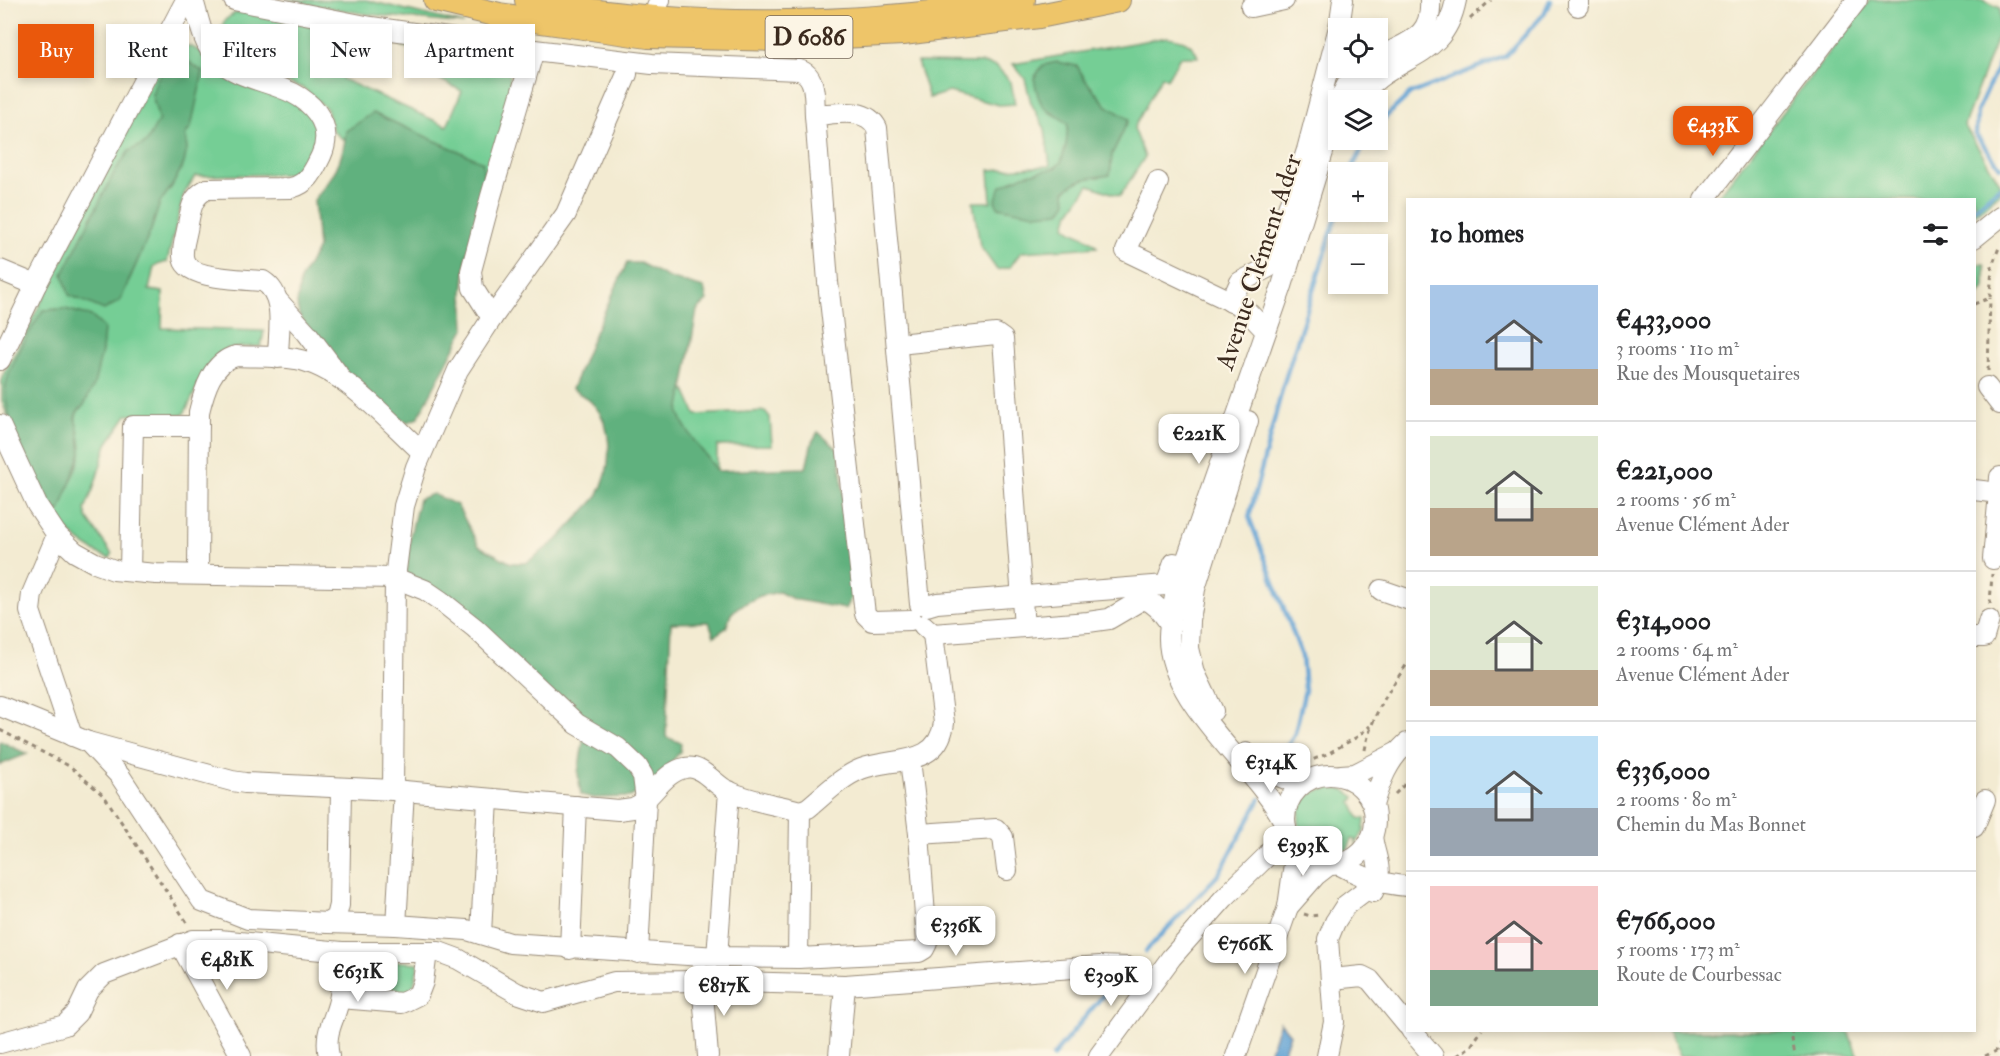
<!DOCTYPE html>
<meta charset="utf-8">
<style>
:root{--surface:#fff;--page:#f6f6f6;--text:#202124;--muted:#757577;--line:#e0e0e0;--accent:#ea580c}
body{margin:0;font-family:"IM FELL Double Pica",serif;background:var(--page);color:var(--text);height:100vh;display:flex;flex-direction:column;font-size:22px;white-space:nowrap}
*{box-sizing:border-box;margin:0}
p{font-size:20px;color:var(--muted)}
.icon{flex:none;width:33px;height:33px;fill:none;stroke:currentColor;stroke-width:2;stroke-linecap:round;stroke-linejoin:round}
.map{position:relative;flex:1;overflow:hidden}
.side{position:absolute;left:1406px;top:198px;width:570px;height:834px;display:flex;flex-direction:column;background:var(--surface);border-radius:0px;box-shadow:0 3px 9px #0003}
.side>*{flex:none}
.top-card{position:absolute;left:18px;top:24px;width:570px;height:54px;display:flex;gap:12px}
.controls{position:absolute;left:1328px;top:18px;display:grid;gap:12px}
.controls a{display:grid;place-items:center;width:60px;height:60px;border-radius:0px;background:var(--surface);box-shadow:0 3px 9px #0003;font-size:30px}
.price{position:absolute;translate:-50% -51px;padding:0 14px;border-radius:12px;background:#fff;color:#222;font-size:20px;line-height:39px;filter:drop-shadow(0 2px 3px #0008)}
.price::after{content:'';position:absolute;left:50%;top:36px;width:18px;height:14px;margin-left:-9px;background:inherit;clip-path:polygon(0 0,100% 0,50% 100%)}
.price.selected{background:var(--accent);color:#fff}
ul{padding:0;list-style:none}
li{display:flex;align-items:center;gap:18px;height:150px;padding:0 24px}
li+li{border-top:2px solid var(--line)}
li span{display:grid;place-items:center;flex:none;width:168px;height:120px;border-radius:0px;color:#555}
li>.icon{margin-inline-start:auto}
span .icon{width:72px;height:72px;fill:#fffc;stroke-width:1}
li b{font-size:26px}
h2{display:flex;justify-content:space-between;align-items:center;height:72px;padding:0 24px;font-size:26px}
.pill{padding:0 21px;border-radius:0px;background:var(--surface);box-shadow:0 3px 9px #0003;font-size:21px;line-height:54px}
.pill.selected{background:var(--accent);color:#fff}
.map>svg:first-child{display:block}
</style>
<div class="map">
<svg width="2000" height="1056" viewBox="0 0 2000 1056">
<rect width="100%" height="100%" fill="#fcf5e5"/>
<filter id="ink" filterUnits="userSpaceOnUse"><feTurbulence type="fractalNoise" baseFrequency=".0167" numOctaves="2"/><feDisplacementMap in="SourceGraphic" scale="12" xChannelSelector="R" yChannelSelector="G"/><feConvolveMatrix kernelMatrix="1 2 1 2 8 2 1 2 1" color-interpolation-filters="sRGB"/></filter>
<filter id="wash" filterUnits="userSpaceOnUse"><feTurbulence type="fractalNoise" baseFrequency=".008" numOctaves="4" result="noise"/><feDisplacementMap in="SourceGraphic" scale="24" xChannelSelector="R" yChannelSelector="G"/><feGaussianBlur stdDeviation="1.35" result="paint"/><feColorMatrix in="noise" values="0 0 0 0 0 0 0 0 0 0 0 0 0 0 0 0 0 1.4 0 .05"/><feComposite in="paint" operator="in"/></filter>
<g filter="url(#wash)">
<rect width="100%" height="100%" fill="#f3ebd2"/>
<g fill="#75ce95" stroke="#587c5a" stroke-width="1.5" fill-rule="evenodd">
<polygon points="286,0 366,0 464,24 366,14"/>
<polygon points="1870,0 1983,0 2000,8 2000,30 1964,125 2000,183 2000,193 1974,215 1974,200 1715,200"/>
<path d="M248,12L316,23L352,46L342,79L447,126L462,91L437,78L441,64L391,41L394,38L493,53C498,59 505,64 508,71C518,87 490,172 484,194L346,131L345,141L333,131L327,109L303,88L232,62L220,45L219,33L225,20L235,13Z"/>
<path d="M1167,37C1182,39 1193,42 1198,57H1180L1167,79L1162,76L1134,128L1145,157L1120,196L1089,185L1069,213L1065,226C1077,237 1085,233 1097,247L1021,252L1010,267L997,270L980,246L973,202H991L989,170L1050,166L1045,129L1031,103L1025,79L1013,64ZM1077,66L1086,81L1107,106L1122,134L1112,154L1110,175C1093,177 1077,178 1065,191L1066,203L1016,210L998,207L1012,180C1022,176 1055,171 1061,163C1067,153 1067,136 1068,125L1063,119L1049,112Z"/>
<path d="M190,46L293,100L316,121L318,137L299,169L290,174L195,176L184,194L167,262L154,266L149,290L163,292L162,328L264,331L261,346C250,347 232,346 223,351C205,360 194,399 183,415H127L107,444L93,490L85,509L87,518L112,554L110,558L99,554L80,542L58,521L28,470L2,401V377L48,289L147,89L167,53L175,47ZM152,95L191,127L185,135L187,141L184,163L172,186L160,202L151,230L120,301L114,173L129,151L146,143L160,120ZM65,309L91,316L84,405C66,418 83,436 81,454C79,466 72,479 67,490L30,468L10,414L6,391L43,310Z"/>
<polygon points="917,62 982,63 997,67 1011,82 1015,104 999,105 949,92 929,98"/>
<polygon points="1979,264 1984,264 1985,267 1985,287 1974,300 1974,267"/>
<path d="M684,388L696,415L765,411L770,417L772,445L717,446V471C707,455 679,428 679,411C679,404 682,395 684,388Z"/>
<path d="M1331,788L1345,790L1355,797L1352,803L1359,818L1365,819L1364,831L1356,844V840L1352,839L1348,849L1339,853L1338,852C1304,867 1281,806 1317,791C1321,790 1327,789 1331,788Z"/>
<polygon points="348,958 419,963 413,989 397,998 398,988 365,985 362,996 346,994"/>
<polygon points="1667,1031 1848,1031 1858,1056 1679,1056"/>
</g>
<g fill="#60b17e" stroke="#4e6e4e" stroke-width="1.5">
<polygon points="188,61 203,72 191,127 185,135 187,149 184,163 172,186 160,202 151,230 120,301 104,310 69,295 63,274 114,173 129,151 146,143 159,120 152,95 157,79 171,64"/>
<path d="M1057,62L1077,66L1086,81L1107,106L1129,119L1112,154L1110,175C1093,177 1077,178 1065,191L1066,203L1060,212L1035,214L998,207L995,201L1001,186L1024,175L1055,168L1061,162L1066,146L1068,125C1063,119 1059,117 1052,113C1038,106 1037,92 1034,78L1043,65Z"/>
<path d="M373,113L483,162L484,194L467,255L463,293L465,328L418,418L408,422L395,417L330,358L299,315L297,304L300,280L318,248L314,200C334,175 343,163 346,131Z"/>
<path d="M627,263H640L669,278L704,288L707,301L697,310L679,413C687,436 704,451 717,471L806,468L812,442L818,432L839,450L853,594L845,609L793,599L779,592L760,596L738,607L731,614L726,628L714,636L709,622L671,623L666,737L681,743L680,752L651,786L630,797L594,798L581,795L578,773L586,725L406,578L410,536L419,499L433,494L457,505L479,546L511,563H526L557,540L596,498C612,471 616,426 591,402C586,397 578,393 572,389L596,330Z"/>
<path d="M65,309L91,316L104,328L102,351L94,385L84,405L77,412L75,418L79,433L81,453L60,511L55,510C37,479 2,422 6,385C8,369 33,325 43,310Z"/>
<polygon points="0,741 27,754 0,765"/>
</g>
<polygon fill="#61a2d4" stroke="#4e6679" stroke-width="1.5" points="1280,1022 1290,1034 1282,1056 1268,1056"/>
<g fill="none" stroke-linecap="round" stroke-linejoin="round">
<g stroke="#61a2d4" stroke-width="4.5">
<polyline points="2000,62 1977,112 1976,135 2000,167"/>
<polyline points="1377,125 1410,94 1506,56 1544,14 1550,0"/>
<polyline points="1350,172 1367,140"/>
<polyline points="1974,209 2000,187"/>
<polyline points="1277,766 1295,733 1305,690 1302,656 1249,517 1283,386 1338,211"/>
<polyline points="1146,951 1219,874 1260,799"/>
<polyline points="1053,1056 1114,982"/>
</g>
</g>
</g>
<g filter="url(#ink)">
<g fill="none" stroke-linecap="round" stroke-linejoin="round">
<g stroke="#978a78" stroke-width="22">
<g id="minor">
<path d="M193,0C199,19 203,45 217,59C246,86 293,80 317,113C327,127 328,141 321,156C313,172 309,183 291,188L207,189C192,197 191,208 188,224C187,234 182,246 183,256C183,280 244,279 263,281C287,296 278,332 278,358"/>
<path d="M234,0L371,27L534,50L652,64L799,70C817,75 814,100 815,115"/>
<polyline points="1578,6 1578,0"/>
<polyline points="657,7 660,0"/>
<polyline points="1251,7 1284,0"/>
<polyline points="1339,28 1343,0"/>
<path d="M1377,59C1404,42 1433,40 1430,0"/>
<polyline points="1339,100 1347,85 1364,68"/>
<path d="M1356,100C1363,92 1371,84 1380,77C1415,52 1446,50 1456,0"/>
<polyline points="1158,182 1126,251 1243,307 1266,331"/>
<polyline points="1704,200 1857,0"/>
<polyline points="1974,238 2000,217"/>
<polyline points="0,270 36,285"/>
<polyline points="279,302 307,333 338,374"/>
<polyline points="1231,302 1240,282 1269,267 1307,150 1338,31"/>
<polyline points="492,318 473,288 471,271 491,196 534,50"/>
<polyline points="898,344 996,334 1003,339 1024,627"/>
<polyline points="0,360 36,285 186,0"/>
<polyline points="1987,387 2000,404"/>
<polyline points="0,425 37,505 57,535 75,552 95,563 114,570 156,574 395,578 425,590 441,601 475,628 577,724 618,748 637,766 643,776 646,800 638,953"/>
<polyline points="1974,490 1999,493 2000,477"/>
<polyline points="57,535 32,594 30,611 72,736"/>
<polyline points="1993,559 1999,493"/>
<polyline points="130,571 133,426 199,426"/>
<path d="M198,574L199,412C204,391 212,362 236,356C255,357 276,356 296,359C343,368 386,419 421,451"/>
<polyline points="1381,590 1407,599"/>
<polyline points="927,606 937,603 1166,585 1174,563"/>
<path d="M911,620L872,621L865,614L828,282L815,115C836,114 866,106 877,128L920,604"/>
<path d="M923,625L933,634L1088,622L1109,619L1143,599C1156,602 1163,614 1171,625"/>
<polyline points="1974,637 1984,637 1989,620"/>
<path d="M0,706L88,742L232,781L245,783L393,790L618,810L633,808L639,805C653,795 666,771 685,768C702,764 714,785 728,791C750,801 777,805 800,811L808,808C824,795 841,777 861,769C892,757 938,768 944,723L933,634"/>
<polyline points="1213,711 1195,673 1189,648 1190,621 1195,589 1248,421"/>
<polyline points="88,742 120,776 202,901 248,919 328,923 336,917 339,905 341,788"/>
<polyline points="1246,753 1261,769 1301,785"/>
<circle cx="1330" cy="820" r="45"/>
<polyline points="1341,775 1355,774 1396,753"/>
<polyline points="393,790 395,578 404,506 416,467 458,370 492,318 566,214 627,74"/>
<path d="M1373,805C1380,781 1388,760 1407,743"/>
<path d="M1284,822C1256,766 1167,702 1169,636C1169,621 1174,605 1176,590L1282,286L1338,103"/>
<polyline points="1974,827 1985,800"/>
<polyline points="919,834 996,829 1003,837 1007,870"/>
<path d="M1372,836C1375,860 1385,868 1373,892"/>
<path d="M1338,864C1362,877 1379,884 1407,886"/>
<polyline points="1288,907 1316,875 1329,865"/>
<polyline points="328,923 396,925 404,791"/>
<polyline points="396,925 467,930 510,943 717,957 798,958 919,952 924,949 927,943 919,834 910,760"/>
<polyline points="481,934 488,799"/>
<polyline points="180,944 241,1056"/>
<polyline points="570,949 576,806"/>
<polyline points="717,957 729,791"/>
<polyline points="798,958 800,811"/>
<polyline points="1332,979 1362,976 1370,980 1407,1025"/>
<polyline points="702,981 708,1056"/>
<polyline points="340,998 402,1003 418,995 423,982 427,952"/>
<polyline points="1411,1030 1433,1056"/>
<polyline points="0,1043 65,1025 77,1013 88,990 104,974 193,940 219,940 342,952 439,952 458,959 517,993 544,1002 614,982 702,981 845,985"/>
<path d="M329,1056C323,1030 337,1018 340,995C342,981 341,966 342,952"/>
<polyline points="839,1056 845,985 1100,966 1127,967 1154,980"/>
<polyline points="1099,1056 1171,958 1224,898 1267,856 1286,828"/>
<polyline points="1236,1056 1288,907 1296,849"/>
<polyline points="1327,1056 1334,1022 1328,939 1335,922 1346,905 1379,880"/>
</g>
</g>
<g stroke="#978a78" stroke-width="26">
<g id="major">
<polyline points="436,0 499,15 648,36 779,39 903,33 1039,16 1118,0"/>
<path d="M527,0C681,32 868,27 1023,0"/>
</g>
</g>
<g stroke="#978a78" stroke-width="3" stroke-dasharray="4.5 4.5" stroke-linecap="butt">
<polyline points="1470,19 1491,0"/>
<polyline points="1974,304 1990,298 1992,266 2000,245"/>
<polyline points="1988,371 1990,298"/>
<polyline points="1990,604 1992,574"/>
<polyline points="0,730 71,767 105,797 188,924"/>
<path d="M1365,750C1371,716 1388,692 1407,664"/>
<polyline points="1297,766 1327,754 1357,737 1370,726"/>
<polyline points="1395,794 1407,782"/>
<polyline points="1304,914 1310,916 1321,915"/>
<polyline points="1793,1030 1792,1040 1795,1056"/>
<polyline points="1457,1056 1471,1046 1482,1030"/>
<polyline points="1985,1056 1996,1051 2000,1044"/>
</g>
<use href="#minor" stroke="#fff" stroke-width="20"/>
<use href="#major" stroke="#eec569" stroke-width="24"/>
</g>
</g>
<g text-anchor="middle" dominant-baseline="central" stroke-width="4.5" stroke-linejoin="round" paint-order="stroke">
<rect fill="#fcf5e5" stroke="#75675a" stroke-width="1.5" x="765.5" y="16" width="87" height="42" rx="4.5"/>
<g font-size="24" font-weight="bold" fill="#3b2a1e">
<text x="809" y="37">D 6086</text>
</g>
<g font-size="26" fill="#3b2a1e" stroke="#fcf5e5">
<text transform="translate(1259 262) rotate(-72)">Avenue Clément Ader</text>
</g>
</g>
</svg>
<div class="controls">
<a><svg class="icon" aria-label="locate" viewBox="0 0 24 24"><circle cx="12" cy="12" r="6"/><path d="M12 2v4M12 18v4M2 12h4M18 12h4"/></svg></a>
<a><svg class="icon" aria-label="layers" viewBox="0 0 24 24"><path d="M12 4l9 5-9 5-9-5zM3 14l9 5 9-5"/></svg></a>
<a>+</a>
<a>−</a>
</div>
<b class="price selected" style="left:1713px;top:157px">€433K</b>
<b class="price" style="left:1199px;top:465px">€221K</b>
<b class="price" style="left:1271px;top:794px">€314K</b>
<b class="price" style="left:1303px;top:877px">€393K</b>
<b class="price" style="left:956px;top:957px">€336K</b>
<b class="price" style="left:1245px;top:975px">€766K</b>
<b class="price" style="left:227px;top:991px">€481K</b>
<b class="price" style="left:358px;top:1003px">€631K</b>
<b class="price" style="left:1111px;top:1007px">€309K</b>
<b class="price" style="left:724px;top:1017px">€817K</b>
<div class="top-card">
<a class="pill selected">Buy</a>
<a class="pill">Rent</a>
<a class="pill">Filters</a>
<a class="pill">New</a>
<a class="pill">Apartment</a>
</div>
<section class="side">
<h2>10 homes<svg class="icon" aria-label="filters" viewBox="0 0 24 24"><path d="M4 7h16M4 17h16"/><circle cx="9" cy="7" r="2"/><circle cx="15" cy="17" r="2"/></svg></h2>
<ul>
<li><span style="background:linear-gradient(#a9c7e8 70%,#b9a48a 0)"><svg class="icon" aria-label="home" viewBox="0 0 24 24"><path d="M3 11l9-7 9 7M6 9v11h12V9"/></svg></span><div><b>€433,000</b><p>3 rooms · 110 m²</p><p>Rue des Mousquetaires</p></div></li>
<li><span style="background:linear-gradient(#dfe7d0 60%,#b9a48a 0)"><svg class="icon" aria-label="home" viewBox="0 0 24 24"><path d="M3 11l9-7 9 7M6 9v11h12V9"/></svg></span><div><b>€221,000</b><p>2 rooms · 56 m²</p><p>Avenue Clément Ader</p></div></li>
<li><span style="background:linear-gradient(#dfe7d0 70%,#b9a48a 0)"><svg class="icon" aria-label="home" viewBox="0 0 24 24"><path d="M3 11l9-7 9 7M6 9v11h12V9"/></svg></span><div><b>€314,000</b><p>2 rooms · 64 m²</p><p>Avenue Clément Ader</p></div></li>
<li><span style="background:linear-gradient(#bfe0f5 60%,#9aa5b1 0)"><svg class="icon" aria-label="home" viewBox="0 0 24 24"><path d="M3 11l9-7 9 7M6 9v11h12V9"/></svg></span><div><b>€336,000</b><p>2 rooms · 80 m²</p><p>Chemin du Mas Bonnet</p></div></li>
<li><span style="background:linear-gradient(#f6c9c9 70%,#7fa58c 0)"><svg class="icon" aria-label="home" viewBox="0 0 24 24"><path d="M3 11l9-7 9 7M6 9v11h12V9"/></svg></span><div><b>€766,000</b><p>5 rooms · 173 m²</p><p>Route de Courbessac</p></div></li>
</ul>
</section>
</div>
